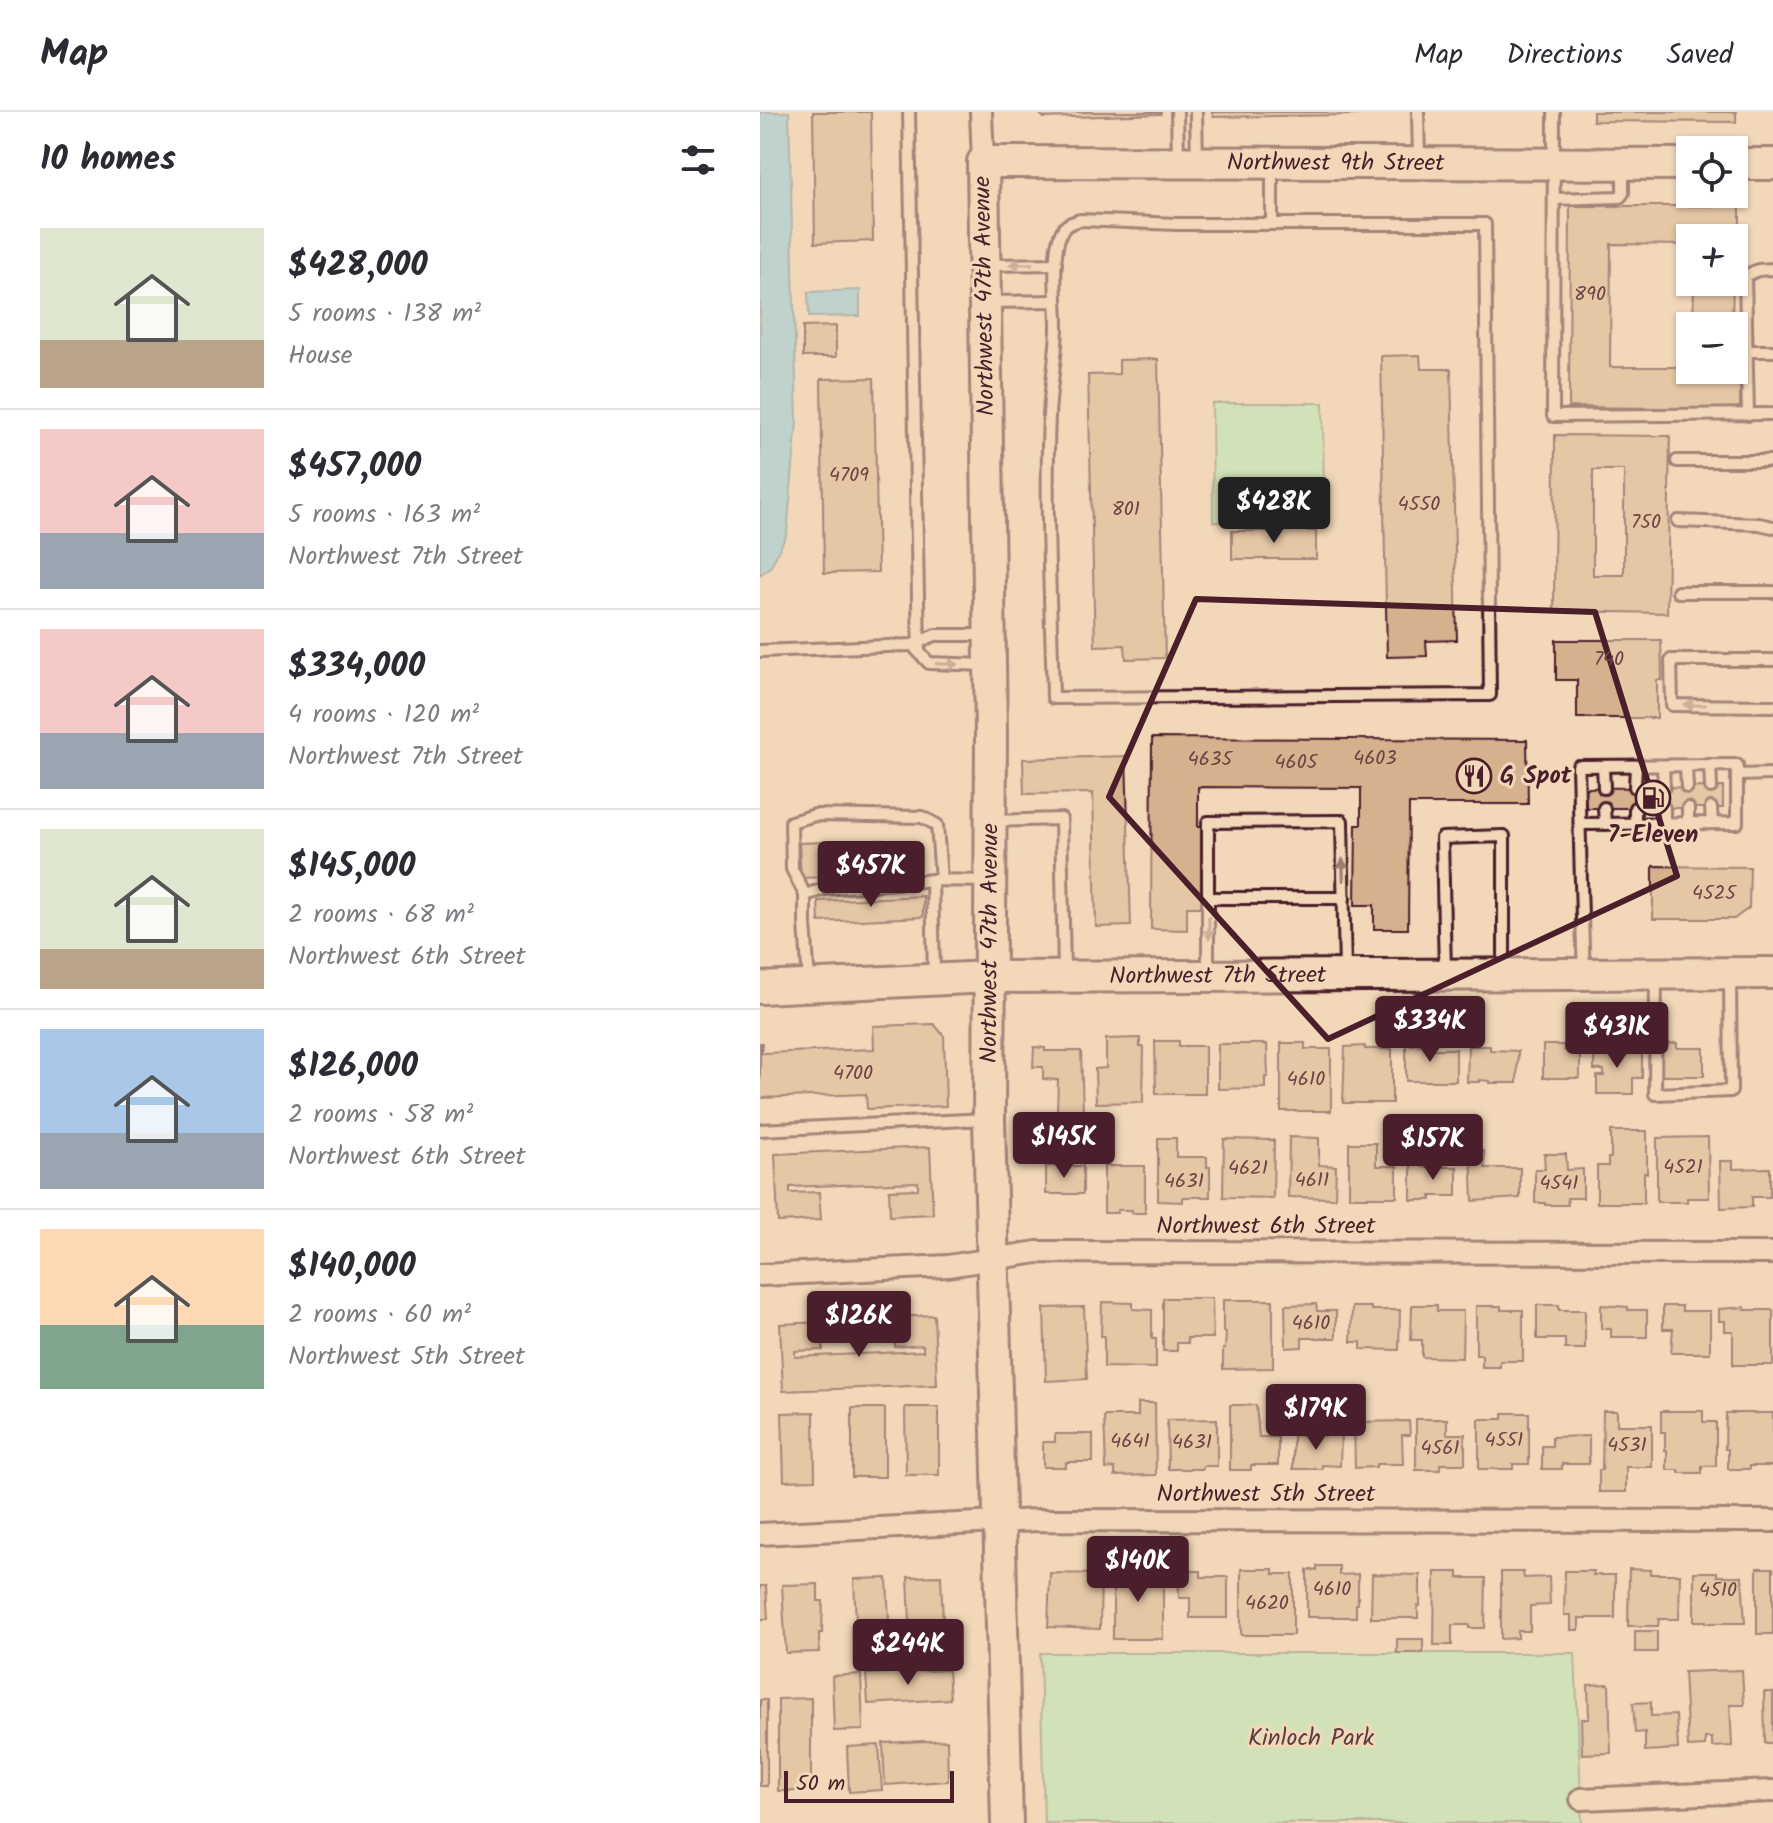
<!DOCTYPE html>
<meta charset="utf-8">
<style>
:root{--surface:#fff;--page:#f2f2f3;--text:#2b2b33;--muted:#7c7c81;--line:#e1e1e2;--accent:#4a1f2b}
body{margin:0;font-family:Kalam,sans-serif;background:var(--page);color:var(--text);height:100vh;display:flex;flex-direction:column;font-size:30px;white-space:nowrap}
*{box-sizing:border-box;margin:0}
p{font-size:26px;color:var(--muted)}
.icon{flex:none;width:44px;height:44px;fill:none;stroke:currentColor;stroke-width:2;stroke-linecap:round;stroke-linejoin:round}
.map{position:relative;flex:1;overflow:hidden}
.side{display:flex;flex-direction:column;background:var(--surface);width:760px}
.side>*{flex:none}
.controls{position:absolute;left:916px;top:24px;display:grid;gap:16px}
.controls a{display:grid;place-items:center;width:72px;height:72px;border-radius:0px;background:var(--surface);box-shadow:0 2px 6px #0004;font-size:40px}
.scale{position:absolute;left:24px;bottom:20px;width:170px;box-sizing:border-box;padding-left:8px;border:4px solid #4a1f2b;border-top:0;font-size:22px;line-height:28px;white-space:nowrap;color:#4a1f2b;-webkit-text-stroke:6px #f2d8b9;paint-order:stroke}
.price{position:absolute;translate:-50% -68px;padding:0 18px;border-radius:8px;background:var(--accent);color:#fff;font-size:26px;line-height:52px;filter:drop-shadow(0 2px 4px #0008)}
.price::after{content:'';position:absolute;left:50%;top:48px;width:24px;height:18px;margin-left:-12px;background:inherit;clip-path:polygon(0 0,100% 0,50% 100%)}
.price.active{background:#222;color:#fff}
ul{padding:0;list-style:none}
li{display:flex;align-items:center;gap:24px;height:200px;padding:0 40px}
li+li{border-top:2px solid var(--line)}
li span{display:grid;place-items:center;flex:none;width:224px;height:160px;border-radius:0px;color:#555}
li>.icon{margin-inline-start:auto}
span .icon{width:96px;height:96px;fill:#fffc;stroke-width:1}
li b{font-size:34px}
h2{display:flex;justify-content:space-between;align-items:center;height:96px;padding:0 40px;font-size:34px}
header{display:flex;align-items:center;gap:48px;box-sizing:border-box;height:112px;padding:0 40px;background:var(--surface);border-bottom:2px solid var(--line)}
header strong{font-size:38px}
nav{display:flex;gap:44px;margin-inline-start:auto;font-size:28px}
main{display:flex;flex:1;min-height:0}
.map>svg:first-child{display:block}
</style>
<header>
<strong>Map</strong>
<nav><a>Map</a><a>Directions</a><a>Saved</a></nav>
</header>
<main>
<section class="side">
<h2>10 homes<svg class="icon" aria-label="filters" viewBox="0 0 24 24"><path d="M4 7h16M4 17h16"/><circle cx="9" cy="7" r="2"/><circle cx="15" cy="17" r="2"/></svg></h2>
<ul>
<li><span style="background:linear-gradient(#dfe7d0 70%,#b9a48a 0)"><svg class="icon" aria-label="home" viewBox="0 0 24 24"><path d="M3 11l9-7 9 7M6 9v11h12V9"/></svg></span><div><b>$428,000</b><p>5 rooms · 138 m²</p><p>House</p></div></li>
<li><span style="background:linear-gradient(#f6c9c9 65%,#9aa5b1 0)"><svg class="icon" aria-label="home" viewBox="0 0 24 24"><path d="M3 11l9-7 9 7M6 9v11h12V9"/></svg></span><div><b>$457,000</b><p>5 rooms · 163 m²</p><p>Northwest 7th Street</p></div></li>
<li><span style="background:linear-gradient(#f6c9c9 65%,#9aa5b1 0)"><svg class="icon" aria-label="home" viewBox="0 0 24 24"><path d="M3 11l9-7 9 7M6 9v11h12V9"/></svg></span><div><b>$334,000</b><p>4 rooms · 120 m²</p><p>Northwest 7th Street</p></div></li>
<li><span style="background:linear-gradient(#dfe7d0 75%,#b9a48a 0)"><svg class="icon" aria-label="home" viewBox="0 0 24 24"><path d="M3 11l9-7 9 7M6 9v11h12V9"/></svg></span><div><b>$145,000</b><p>2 rooms · 68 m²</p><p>Northwest 6th Street</p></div></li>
<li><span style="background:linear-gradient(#a9c7e8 65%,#9aa5b1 0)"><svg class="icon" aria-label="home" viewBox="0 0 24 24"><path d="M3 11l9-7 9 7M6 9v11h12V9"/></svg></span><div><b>$126,000</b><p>2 rooms · 58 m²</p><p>Northwest 6th Street</p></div></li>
<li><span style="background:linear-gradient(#ffd9b3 60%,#7fa58c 0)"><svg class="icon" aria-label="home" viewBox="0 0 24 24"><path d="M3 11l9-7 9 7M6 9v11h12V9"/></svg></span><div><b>$140,000</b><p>2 rooms · 60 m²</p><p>Northwest 5th Street</p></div></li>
</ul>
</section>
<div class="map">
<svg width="1013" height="1711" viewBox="0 0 1013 1711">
<rect width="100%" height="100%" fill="#f2d8b9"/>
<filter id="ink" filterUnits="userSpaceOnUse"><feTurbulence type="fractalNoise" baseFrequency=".0125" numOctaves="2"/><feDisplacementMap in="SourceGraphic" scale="16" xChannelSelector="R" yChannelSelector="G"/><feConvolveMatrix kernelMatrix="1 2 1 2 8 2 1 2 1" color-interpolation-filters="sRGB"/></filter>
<g filter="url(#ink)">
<g fill="#a8edb9" stroke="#798672" stroke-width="2">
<polygon points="452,291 563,291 564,410 453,410"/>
<polygon points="280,1541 815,1541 822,1711 284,1711"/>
</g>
<g fill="#82cbe2" stroke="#6c8699" stroke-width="2">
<polygon points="0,0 29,0 37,309 27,422 11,454 0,463"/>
<polygon points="100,178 100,204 49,205 48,180"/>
</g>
<g fill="#d6b18e" stroke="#4a1f2b" stroke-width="2" fill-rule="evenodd">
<polygon points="53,0 111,0 113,129 55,131"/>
<polygon points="278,0 401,0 401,2 284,6"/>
<polygon points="452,0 599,0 597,3 453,5"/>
<polygon points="833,0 976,0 976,10 833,9"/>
<polygon points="810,94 980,94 980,133 974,133 974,126 930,126 930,133 851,132 850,255 930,255 930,258 974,258 974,256 980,256 980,297 809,295"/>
<polygon points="934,170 973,170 972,214 933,214"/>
<polygon points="76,214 76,245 43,245 43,215"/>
<polygon points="660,243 661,257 691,257 697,528 666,529 667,544 627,545 621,244"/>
<polygon points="398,247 405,546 366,547 365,533 335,534 328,263 359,262 359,248"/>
<polygon points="114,266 118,460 64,461 61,267"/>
<path d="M795,323L910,324L907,501L794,499ZM833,358H864V463H833Z"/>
<rect x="472" y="419" width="84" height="28"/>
<polygon points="796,528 901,528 902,568 897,568 897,606 817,606 817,568 796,568"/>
<polygon points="392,626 767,628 768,692 649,692 648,817 614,817 614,793 595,793 596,713 601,713 601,676 438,675 438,715 442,715 442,795 427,795 427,818 391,817"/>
<polygon points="366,644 371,814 336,815 333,681 264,682 263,647"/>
<polygon points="963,675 963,696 823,696 823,676"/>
<polygon points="124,728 125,766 90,768 90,764 41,766 39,731"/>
<polygon points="893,754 990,755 989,796 974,807 893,807"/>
<polygon points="163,784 163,805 59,810 58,789"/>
<polygon points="174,912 184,924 186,994 107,997 106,982 0,986 0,931 2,931 2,941 114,937 113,914"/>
<polygon points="380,926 380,935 384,935 383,990 336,991 335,957 346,956 346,927"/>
<polygon points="395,929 419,929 419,934 445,934 445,982 396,982"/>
<polygon points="521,931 545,931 545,937 571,937 571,999 521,999"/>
<polygon points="917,931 917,936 944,936 944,964 901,964 901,932"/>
<polygon points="458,932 507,932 508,965 505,965 505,976 458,977"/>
<polygon points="646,933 664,933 664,937 696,937 696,969 646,969"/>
<polygon points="783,933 804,933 804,938 820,938 820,966 783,966"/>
<polygon points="605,934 605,937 632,937 632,991 583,991 585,935"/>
<polygon points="708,934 730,934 730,938 758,939 757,971 730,971 730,969 720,968 720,970 707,970"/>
<polygon points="834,934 846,934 846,938 882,938 882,966 873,966 873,982 837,982 837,964 844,964 844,958 834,958"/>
<polygon points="274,935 285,936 285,939 321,939 323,1000 297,999 298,968 283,967 283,955 273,955"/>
<polygon points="851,1019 887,1019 887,1061 884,1061 884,1091 837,1091 837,1054 848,1054 848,1046 851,1046"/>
<polygon points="529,1025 559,1026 559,1053 576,1054 575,1086 528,1085"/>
<polygon points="948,1025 949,1086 927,1086 927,1090 897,1090 897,1026"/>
<polygon points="398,1026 416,1026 416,1045 447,1045 447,1055 450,1055 450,1085 423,1085 423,1090 398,1089"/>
<polygon points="464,1027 514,1028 513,1086 463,1085"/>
<polygon points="589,1031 616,1031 616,1054 637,1054 637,1085 589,1085"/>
<polygon points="170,1035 173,1102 130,1104 129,1078 158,1077 158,1070 30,1075 30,1081 59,1080 61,1108 18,1110 15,1042"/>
<polygon points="711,1039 724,1039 725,1056 760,1056 760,1086 713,1089"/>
<polygon points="784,1042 806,1042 807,1058 823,1057 823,1086 807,1086 808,1093 785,1093 785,1091 775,1091 775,1057 785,1057"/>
<polygon points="651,1049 661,1049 661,1055 697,1055 697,1084 671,1084 671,1088 651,1088"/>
<polygon points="960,1049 973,1049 973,1057 1010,1056 1010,1085 992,1085 992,1095 961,1096"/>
<rect x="286" y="1054" width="37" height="28"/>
<polygon points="344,1054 385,1054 385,1101 372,1101 372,1098 357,1098 357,1101 344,1101"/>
<polygon points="403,1186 452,1186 453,1226 427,1226 428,1231 417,1231 417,1239 403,1239"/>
<polygon points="463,1188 513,1188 513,1256 463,1257 463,1237 465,1237 466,1220 463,1220"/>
<polygon points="342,1190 373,1191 373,1197 392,1198 392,1227 396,1227 396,1256 344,1255 344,1224 341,1224"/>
<polygon points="556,1192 557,1199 576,1199 576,1226 542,1226 542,1235 526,1236 525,1193"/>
<polygon points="652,1193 677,1193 677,1199 703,1199 702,1246 662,1245 662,1228 651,1228"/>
<polygon points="777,1193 799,1193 799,1198 825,1198 825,1237 805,1237 805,1227 777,1227"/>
<polygon points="841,1193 868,1195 868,1198 887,1198 887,1225 851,1225 851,1217 841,1217"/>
<polygon points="716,1194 741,1194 741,1198 763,1198 763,1249 740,1249 740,1255 722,1255 722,1243 716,1243"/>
<polygon points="903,1194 922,1194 922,1199 950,1199 950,1241 911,1241 913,1217 903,1217"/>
<polygon points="324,1195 327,1267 286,1269 284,1196"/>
<polygon points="592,1195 611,1195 611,1198 640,1198 639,1238 601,1237 601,1230 591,1230"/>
<polygon points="985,1195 985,1198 1013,1198 1013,1253 973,1253 973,1219 965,1219 965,1209 959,1209 959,1197"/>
<polygon points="174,1203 177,1273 23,1279 20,1212 62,1210 63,1238 35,1239 35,1245 163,1239 163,1233 135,1235 133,1205"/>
<polygon points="378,1291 395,1291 396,1363 355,1364 355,1356 346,1357 344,1304 378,1304"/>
<polygon points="470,1293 496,1293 499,1325 518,1325 518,1353 491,1353 491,1358 470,1358"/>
<polygon points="145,1295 179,1295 179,1363 146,1363"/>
<rect x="92" y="1296" width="33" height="69"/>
<polygon points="843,1299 857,1299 857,1313 892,1313 892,1355 866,1355 866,1380 839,1380 839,1358 842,1358"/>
<polygon points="901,1299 943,1299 943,1310 956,1310 956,1354 942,1354 942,1361 919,1361 919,1358 907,1358 907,1338 905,1338 905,1320 901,1320"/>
<polygon points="54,1300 55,1368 24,1369 22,1301"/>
<polygon points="743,1301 769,1301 769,1352 753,1352 753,1357 719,1357 719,1307 743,1307"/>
<polygon points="966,1301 1013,1301 1013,1354 990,1354 990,1357 968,1357 968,1337 965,1337"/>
<polygon points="457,1307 457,1354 443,1354 443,1357 408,1357 407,1308"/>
<polygon points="656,1307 687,1307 687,1322 705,1322 705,1352 680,1352 680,1358 656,1358"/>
<polygon points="649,1309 650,1323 642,1323 643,1352 616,1352 616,1355 595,1356 594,1310"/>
<polygon points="295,1322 333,1322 333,1350 306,1350 306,1355 283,1355 283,1330 295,1330"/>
<polygon points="533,1323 581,1324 580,1354 562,1353 562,1357 533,1357"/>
<polygon points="829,1324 829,1352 802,1352 802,1357 782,1357 782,1334 792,1334 792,1325"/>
<polygon points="557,1454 579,1454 579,1463 598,1462 598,1492 596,1492 596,1505 547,1505 547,1458 557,1458"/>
<polygon points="364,1455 403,1455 403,1527 353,1527 353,1460 364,1460"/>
<rect x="997" y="1456" width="16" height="66"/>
<polygon points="481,1457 513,1457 513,1462 533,1462 533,1523 481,1523"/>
<polygon points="869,1457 891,1458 890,1462 920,1462 919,1507 899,1507 898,1514 868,1514"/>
<polygon points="418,1459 441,1459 441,1465 468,1465 468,1506 430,1506 430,1486 419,1486"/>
<polygon points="805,1459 834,1459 833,1463 855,1463 855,1506 819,1506 819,1518 811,1518 811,1503 804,1503"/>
<polygon points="675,1460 698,1460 698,1466 726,1466 725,1516 709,1516 709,1513 692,1513 692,1533 674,1533"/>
<polygon points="741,1460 763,1460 764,1466 789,1465 790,1493 770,1494 770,1519 758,1519 758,1526 741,1527"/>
<polygon points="934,1460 957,1460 957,1464 982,1464 985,1511 946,1511 946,1509 934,1509"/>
<polygon points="290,1461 341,1462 340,1517 288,1515"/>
<polygon points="612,1462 660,1463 660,1494 658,1494 658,1506 611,1506"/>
<polygon points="181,1464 184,1532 151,1534 148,1465"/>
<polygon points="127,1466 130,1532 97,1534 94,1467"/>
<polygon points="58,1472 58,1489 63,1489 62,1521 59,1521 59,1540 26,1541 22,1473"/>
<polygon points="0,1474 6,1474 8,1507 0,1507 0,1511"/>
<rect x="875" y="1519" width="22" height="21"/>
<rect x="637" y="1527" width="26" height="14"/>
<polygon points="188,1558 190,1587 108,1592 106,1562"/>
<polygon points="982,1558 984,1593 970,1593 972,1634 952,1635 952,1626 945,1626 945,1634 928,1635 924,1560"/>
<polygon points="101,1562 103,1618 74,1619 72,1564"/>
<polygon points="849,1572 851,1641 822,1642 821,1607 829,1607 828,1573"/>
<polygon points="1004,1580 1013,1580 1013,1631 1005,1631"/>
<polygon points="51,1586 51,1679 18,1679 18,1587"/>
<rect x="0" y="1588" width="7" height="86"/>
<polygon points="891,1590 891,1604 916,1603 918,1637 885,1639 885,1620 875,1621 873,1591"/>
<polygon points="187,1628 188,1669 125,1673 123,1631"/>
<polygon points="119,1633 122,1678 89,1680 87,1635"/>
</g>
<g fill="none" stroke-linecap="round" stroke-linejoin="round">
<g stroke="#4a1f2b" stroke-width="16">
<g id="lane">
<polyline points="149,0 159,539"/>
<polyline points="417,0 418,46"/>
<polyline points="436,0 437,48"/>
<polyline points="658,0 659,48"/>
<polyline points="794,0 793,304 1013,302"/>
<path d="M512,52V112H725L730,583L293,586C291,492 285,398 289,304C290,274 297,243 297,213C297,189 291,142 301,121C305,112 311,111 320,108L417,112H512"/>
<polyline points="937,86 937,82"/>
<polyline points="794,87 860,85 863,81 863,54"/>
<polyline points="226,153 296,152"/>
<polyline points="227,190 296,189"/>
<polyline points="986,239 1013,239"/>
<polyline points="988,303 985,164 998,158 1013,157"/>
<polyline points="917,349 1013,349"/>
<polyline points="918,409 999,412 1013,415"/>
<polyline points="918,480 1013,480"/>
<polyline points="156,537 169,551 226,553"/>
<polyline points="0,539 152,533 175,523 228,523"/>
<polyline points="1013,548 911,548 912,593 1013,594"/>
<polyline points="950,653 951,675"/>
<polyline points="843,654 844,676"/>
<polyline points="903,654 904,675"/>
<polyline points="926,654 927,675"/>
<polyline points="977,663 1013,662"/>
<polyline points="875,675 876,654"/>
<polyline points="844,696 845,712"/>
<polyline points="875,696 875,711"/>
<polyline points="904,696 904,711"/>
<polyline points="928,696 928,711"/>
<polyline points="951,696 952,711"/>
<polyline points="232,709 301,707 304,862"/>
<path d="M820,712L977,711V653L818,654C820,723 821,791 824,860"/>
<polyline points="172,768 174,865"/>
<polyline points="45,783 32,757 31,710 55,703 162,705 177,713 181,768"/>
<polyline points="449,786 584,786"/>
<polyline points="448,860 448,710 582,709 585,861"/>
<polyline points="685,860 682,726 744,724 744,861"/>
<polyline points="896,864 895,982 971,979 970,864"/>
<polyline points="49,871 45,811 45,783 64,777 174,768 227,769"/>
<polyline points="0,1018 227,1007"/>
</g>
</g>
<g stroke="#4a1f2b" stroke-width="26">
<g id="street">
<polyline points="221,0 223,50"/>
<polyline points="0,1163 188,1154 277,1140 1013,1141"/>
<polyline points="0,1422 279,1408 1013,1409"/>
<polyline points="821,1687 1013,1679"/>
</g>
</g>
<g stroke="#4a1f2b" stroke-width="36">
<g id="secondary">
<polyline points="974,52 1013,52"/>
<path id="s1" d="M0,876L229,865L1013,861"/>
<path id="s2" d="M247,1711L229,1007L231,622L223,50L930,52"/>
</g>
</g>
<use href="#lane" stroke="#f2d8b9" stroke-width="10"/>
<use href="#street" stroke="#f2d8b9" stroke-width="20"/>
<use href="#secondary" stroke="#f2d8b9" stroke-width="30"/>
</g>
<defs><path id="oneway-solid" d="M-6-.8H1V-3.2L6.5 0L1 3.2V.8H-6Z" transform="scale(2)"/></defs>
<g fill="#9e7c72">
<use href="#oneway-solid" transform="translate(261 152) rotate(179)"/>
<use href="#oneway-solid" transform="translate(187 552) rotate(2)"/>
<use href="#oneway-solid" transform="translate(935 593) rotate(-180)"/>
<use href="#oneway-solid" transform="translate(583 758) rotate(-92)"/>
<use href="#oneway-solid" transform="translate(449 816) rotate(90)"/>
</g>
</g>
<path d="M0 0H1013V1711H0ZM436,487L835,500L917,764L568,927L349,685Z" fill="#f2d8b9" fill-opacity=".55" fill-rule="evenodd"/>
<path fill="none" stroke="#4a1f2b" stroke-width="6" stroke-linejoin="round" d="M436,487L835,500L917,764L568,927L349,685Z"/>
<defs>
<g id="restaurant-ring" transform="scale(1.8)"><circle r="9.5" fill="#f2d8b9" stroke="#4a1f2b" stroke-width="1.5"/><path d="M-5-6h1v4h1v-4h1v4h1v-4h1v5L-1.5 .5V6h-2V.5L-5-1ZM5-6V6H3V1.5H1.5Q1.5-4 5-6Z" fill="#4a1f2b"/></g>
<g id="fuel-ring" transform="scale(1.8)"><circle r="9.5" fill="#f2d8b9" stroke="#4a1f2b" stroke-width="1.5"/><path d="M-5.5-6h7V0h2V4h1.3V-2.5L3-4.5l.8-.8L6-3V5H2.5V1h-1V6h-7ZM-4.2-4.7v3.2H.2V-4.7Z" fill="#4a1f2b"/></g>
</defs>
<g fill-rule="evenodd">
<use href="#restaurant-ring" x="714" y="664"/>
<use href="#fuel-ring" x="893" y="686"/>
</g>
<g text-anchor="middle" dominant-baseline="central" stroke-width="6" stroke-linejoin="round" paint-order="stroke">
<g font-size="20" fill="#6d4444">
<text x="830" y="183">890</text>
<text x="89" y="364">4709</text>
<text x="659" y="393">4550</text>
<text x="366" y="398">801</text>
<text x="886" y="411">750</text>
<text x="849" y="548">740</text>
<text x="615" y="647">4603</text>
<text x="450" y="648">4635</text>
<text x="536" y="651">4605</text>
<text x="954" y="782">4525</text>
<text x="93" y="962">4700</text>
<text x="546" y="968">4610</text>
<text x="923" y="1056">4521</text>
<text x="488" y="1057">4621</text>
<text x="552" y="1069">4611</text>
<text x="424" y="1070">4631</text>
<text x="799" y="1072">4541</text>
<text x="551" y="1212">4610</text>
<text x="744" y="1329">4551</text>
<text x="370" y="1330">4641</text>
<text x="432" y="1331">4631</text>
<text x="867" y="1334">4531</text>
<text x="680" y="1337">4561</text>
<text x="572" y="1478">4610</text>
<text x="958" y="1479">4510</text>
<text x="507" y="1492">4620</text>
</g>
<g font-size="24" fill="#4a1f2b" stroke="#f2d8b9">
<text stroke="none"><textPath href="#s2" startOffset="2014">Northwest 9th Street</textPath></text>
<text transform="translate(225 184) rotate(-91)">Northwest 47th Avenue</text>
<text stroke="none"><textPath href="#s2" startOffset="880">Northwest 47th Avenue</textPath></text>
<text stroke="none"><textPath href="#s1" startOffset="458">Northwest 7th Street</textPath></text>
<text x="506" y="1114">Northwest 6th Street</text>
<text x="506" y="1382">Northwest 5th Street</text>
</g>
<g font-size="24" font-weight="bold" fill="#4a1f2b" stroke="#f2d8b9" text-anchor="start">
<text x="740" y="664">G Spot</text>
<text x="893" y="723" text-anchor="middle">7-Eleven</text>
</g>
<g font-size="24" fill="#583e40" stroke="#f2d8b9">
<text x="551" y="1626">Kinloch Park</text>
</g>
</g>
</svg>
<div class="controls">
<a><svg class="icon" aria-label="locate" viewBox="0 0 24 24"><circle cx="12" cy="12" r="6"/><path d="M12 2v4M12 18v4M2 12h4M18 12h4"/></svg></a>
<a>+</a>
<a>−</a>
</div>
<div class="scale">50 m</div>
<b class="price active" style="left:514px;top:433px">$428K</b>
<b class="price" style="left:111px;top:797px">$457K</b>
<b class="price" style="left:670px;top:952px">$334K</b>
<b class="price" style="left:857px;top:958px">$431K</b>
<b class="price" style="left:304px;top:1068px">$145K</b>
<b class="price" style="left:673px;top:1070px">$157K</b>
<b class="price" style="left:99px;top:1247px">$126K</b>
<b class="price" style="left:556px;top:1340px">$179K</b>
<b class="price" style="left:378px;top:1492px">$140K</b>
<b class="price" style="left:148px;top:1575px">$244K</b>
</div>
</main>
